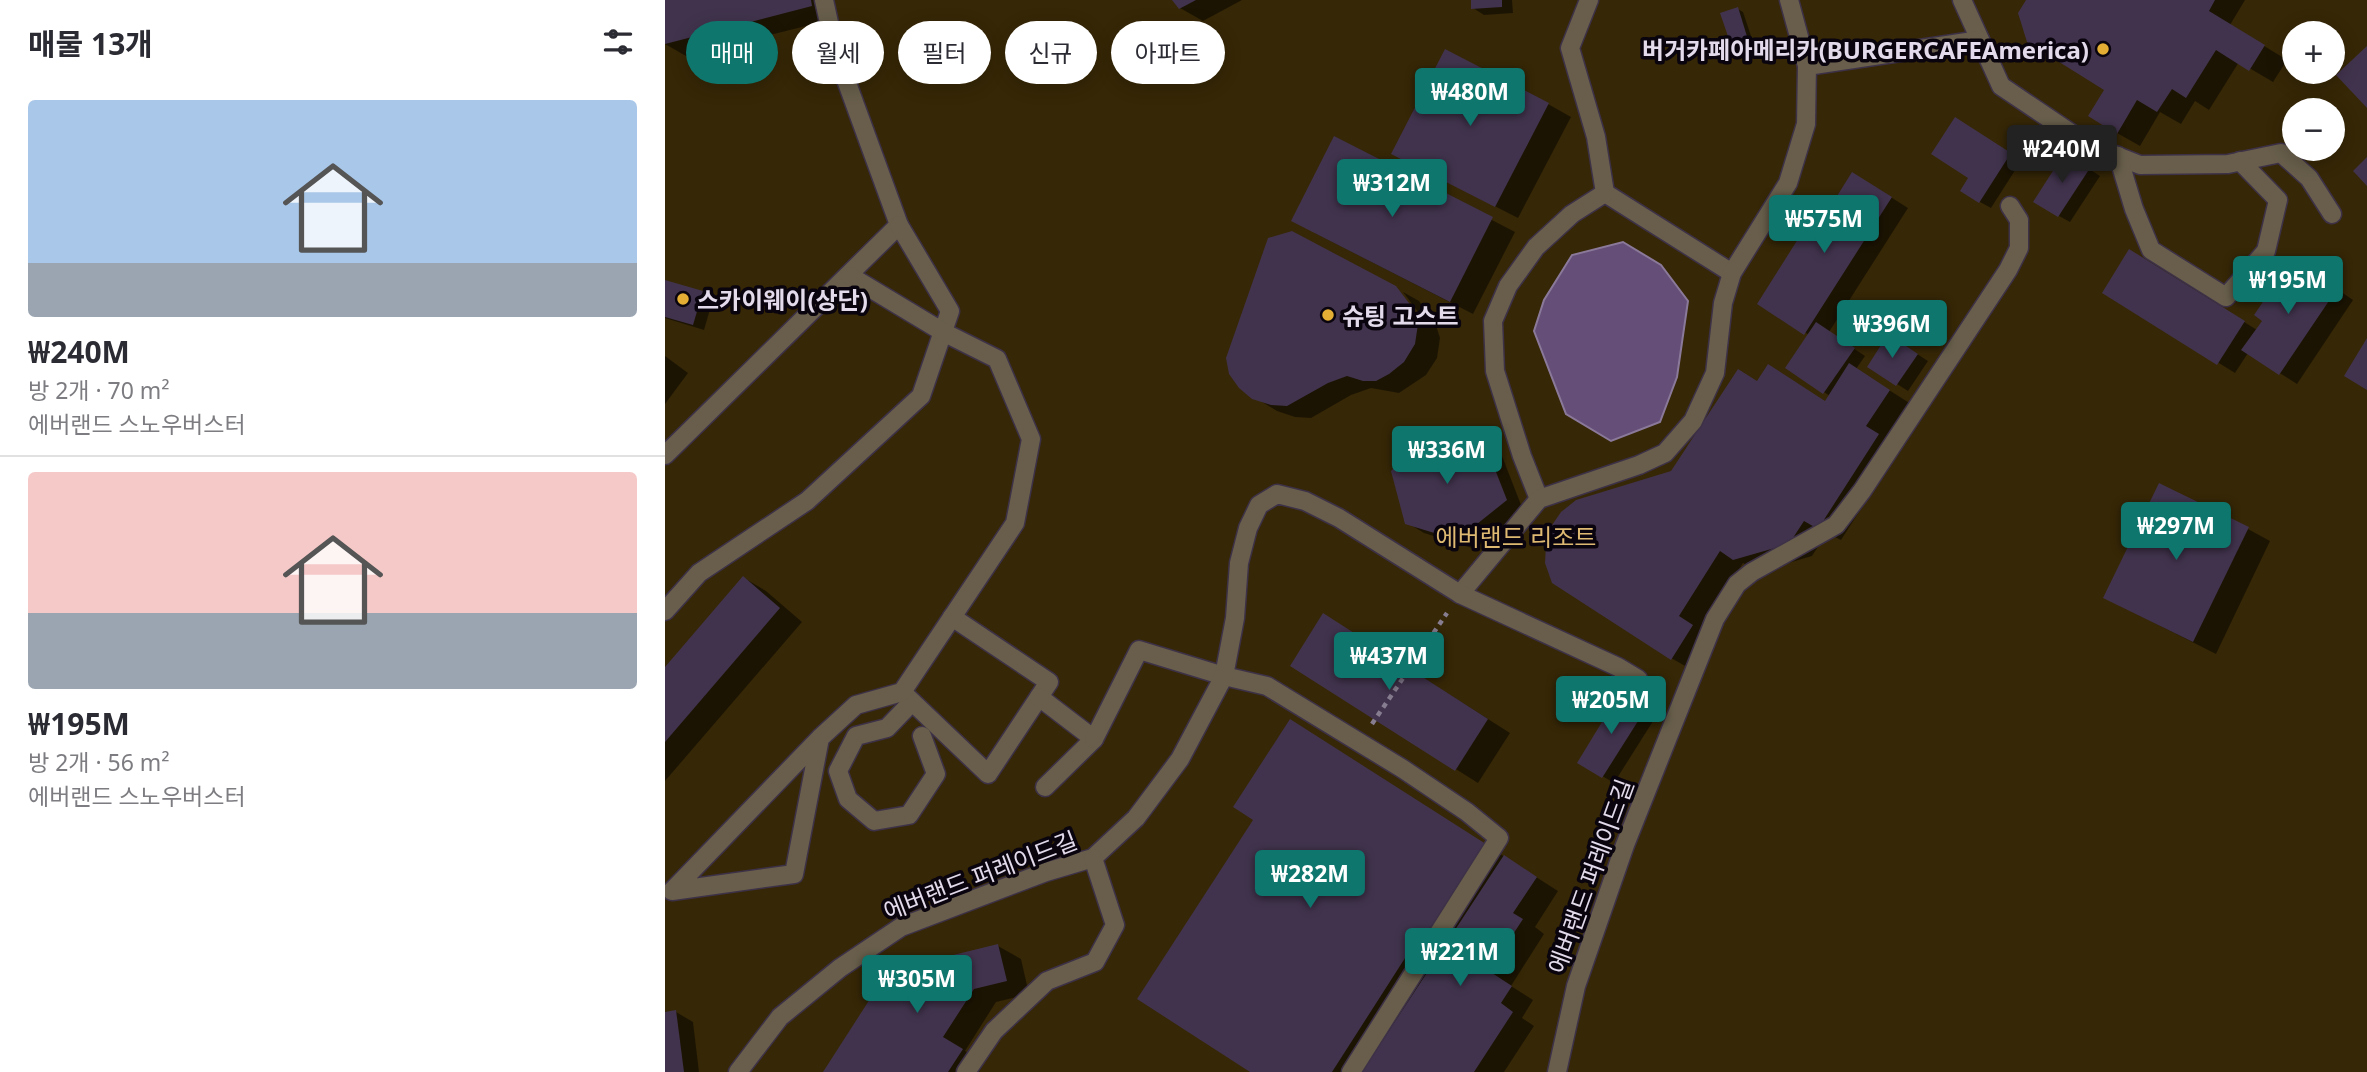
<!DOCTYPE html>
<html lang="ko">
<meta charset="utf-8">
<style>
:root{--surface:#fff;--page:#f7f7f7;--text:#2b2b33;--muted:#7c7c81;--line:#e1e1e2;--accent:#0f766e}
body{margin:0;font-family:"Noto Sans","Noto Sans KR",sans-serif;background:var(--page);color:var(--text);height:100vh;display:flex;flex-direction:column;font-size:26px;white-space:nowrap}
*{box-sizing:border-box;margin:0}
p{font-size:23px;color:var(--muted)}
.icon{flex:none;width:38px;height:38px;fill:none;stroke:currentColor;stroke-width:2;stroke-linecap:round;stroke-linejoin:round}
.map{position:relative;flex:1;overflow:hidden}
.details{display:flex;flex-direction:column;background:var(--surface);width:665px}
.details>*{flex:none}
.hud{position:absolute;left:21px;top:21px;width:665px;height:63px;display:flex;gap:14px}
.fabs{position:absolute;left:1617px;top:21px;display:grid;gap:14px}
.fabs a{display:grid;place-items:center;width:63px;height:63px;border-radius:50%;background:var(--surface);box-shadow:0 4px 18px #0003;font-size:35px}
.price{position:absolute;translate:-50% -60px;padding:0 16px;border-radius:7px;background:var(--accent);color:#fff;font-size:23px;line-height:46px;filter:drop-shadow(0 2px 4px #0008)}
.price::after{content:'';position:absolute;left:50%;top:42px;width:21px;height:16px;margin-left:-10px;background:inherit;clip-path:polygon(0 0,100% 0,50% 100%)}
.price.selected{background:#222;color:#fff}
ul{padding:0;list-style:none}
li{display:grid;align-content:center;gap:14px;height:371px;padding:0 28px}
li+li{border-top:2px solid var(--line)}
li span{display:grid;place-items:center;height:217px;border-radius:7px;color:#555}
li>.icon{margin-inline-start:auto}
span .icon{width:126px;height:126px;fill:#fffc;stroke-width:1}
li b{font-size:30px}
h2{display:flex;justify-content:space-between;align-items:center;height:84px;padding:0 28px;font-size:30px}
.pill{padding:0 24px;border-radius:32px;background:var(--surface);box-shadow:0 4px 18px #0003;font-size:24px;line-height:63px}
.pill.selected{background:var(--accent);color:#fff}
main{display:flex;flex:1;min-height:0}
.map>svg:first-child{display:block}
</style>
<main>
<section class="details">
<h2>매물 13개<svg class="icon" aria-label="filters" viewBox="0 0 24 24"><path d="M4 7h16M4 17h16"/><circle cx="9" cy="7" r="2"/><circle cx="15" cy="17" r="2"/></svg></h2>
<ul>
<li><span style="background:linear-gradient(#a9c7e8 75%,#9aa5b1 0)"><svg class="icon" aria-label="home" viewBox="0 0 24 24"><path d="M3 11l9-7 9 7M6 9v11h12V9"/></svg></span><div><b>₩240M</b><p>방 2개 · 70 m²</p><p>에버랜드 스노우버스터</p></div></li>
<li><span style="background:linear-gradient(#f6c9c9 65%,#9aa5b1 0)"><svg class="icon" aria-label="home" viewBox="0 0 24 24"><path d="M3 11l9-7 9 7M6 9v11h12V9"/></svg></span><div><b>₩195M</b><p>방 2개 · 56 m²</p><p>에버랜드 스노우버스터</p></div></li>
</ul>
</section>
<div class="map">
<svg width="1702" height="1072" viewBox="0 0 1702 1072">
<rect width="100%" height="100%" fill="#22152c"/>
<path fill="#362706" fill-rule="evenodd" d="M0,0H1702V1072H0ZM1629,33H1668V72H1629ZM1629,110H1668V149H1629Z"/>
<polygon fill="#654f78" stroke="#8b799a" stroke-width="2" points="958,242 996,265 1023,301 1012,377 995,422 946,441 901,414 869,331 879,300 907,255"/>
<g fill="#0007">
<polygon points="0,0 164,0 169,19 21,56 0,44"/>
<polygon points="509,0 577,0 538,21 515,8"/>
<polygon points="808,0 847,0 848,13 819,15 808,8"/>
<polygon points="1363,0 1580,0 1565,25 1622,60 1608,82 1574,62 1544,110 1530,101 1516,124 1495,112 1475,146 1452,133 1442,89"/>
<polygon points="1073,9 1078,12 1089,45 1073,50 1068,47"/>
<polygon points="883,104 906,117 853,218 751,166"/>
<polygon points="1302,126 1356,161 1326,208 1315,202 1305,177"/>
<polygon points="669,138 850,232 808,314 650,233"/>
<polygon points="1412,161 1435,176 1405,222 1394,216"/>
<polygon points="1205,184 1243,208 1164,332 1200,356 1191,369 1246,404 1235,448 1176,540 1162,533 1147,556 1092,572 1078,563 1035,630 1049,639 1029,671 1006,658 1008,473 1093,383 1161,402 1165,396 1122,368 1144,335 1094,303 1154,227"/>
<polygon points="1482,261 1592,330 1645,271 1688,300 1632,384 1583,353 1570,373 1439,292"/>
<polygon points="0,281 37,292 48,299 39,330 0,318"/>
<polygon points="730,287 751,315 754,313 738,292 754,301 770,322 775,338 772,358 761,375 734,393 706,388 686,395 646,418 630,417 612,411 589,397"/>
<polygon points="1235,343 1263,361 1243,391 1204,366"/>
<polygon points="0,356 23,373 0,404"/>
<polygon points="819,445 837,456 858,510 810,549 759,533 741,522"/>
<polygon points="1583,529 1605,541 1551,654 1440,598"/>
<polygon points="79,578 101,591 137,622 0,781 0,669"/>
<polygon points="681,629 845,733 813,783 627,666"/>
<polygon points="966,703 990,718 949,783 914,762"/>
<polygon points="647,734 893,891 870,927 879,934 846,986 868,1000 857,1018 869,1026 839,1072 588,1072"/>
<polygon points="333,946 356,959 364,994 331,1002 300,1051 319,1063 314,1072 161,1072"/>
<polygon points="11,1012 28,1022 34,1072 0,1072 0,1013"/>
</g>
<g fill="#41334d">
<polygon points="0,0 146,0 147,6 0,44"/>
<polygon points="507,0 531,0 514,9"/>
<polygon points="806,0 837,0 837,7 806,9"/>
<polygon points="1361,0 1550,0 1544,11 1600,45 1584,71 1551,50 1521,98 1507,89 1492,112 1472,100 1452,134 1423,116 1439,90 1362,42 1353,13"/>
<polygon points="1073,7 1084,43 1067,48 1055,13"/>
<polygon points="1702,46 1702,108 1671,75"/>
<polygon points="780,49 884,103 830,207 726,154"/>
<polygon points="1290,117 1346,153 1314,203 1295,191 1303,178 1266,154"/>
<polygon points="669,136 828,217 785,302 626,221"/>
<polygon points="1400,152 1425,168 1393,217 1368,202"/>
<polygon points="1702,157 1702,186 1688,171"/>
<polygon points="1187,172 1227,197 1139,335 1092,304 1145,220 1154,225"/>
<polygon points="627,231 731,286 747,307 753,324 750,344 739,362 724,374 711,381 698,381 682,376 663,383 622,406 606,405 587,399 574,388 564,374 561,358 603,238"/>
<polygon points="1464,249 1580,321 1552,365 1437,293"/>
<polygon points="1627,259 1672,289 1614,375 1576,350 1597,321 1589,315"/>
<polygon points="0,280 38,291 28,325 0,317"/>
<polygon points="1151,322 1190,348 1158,394 1120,368"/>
<polygon points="1223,334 1253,354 1231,386 1202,367"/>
<polygon points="1702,338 1702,390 1679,376"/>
<polygon points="1184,363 1225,390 1201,426 1214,434 1153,529 1139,521 1124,544 1068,560 1055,551 1014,616 1028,625 1006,660 887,583 880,563 881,545 885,528 896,512 911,500 1006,471 1073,369 1092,381 1103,364 1160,401"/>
<polygon points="763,433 820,444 842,500 792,540 740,524 726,471"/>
<polygon points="1494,483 1584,527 1528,642 1438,598"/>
<polygon points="78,576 115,608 0,742 0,667"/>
<polygon points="658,613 823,719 790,771 625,666"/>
<polygon points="954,694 980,710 937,778 912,763"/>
<polygon points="625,719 824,846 768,935 758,930 667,1072 585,1072 472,999 588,820 568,807"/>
<polygon points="839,855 872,877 848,913 858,919 824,971 847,986 836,1003 848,1012 809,1072 697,1072"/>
<polygon points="333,944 342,981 309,989 278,1037 298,1049 283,1072 158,1072 223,971"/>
<polygon points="11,1010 19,1072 0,1072 0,1012"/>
</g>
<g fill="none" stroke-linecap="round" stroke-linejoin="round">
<g stroke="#3d3147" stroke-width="21">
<polyline id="lane" points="892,1072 911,986 960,845 1050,619 1072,584 1087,572 1171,525 1197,491 1343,270 1354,248 1354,220 1345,206"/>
</g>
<g stroke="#3d3147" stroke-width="21">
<g id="street">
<polyline points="1297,0 1336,86 1422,144 1475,165 1563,164 1616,153 1644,178 1667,214"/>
<polyline points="1142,66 1315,40"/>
<polyline points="1453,156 1469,209 1486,250 1561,297 1601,251 1613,200 1575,161"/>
<polyline points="940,193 1067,273"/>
<polyline points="0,455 234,225 170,50 159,0"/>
<polyline points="874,499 857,456 830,371 828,321 843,286 871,247 907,214 940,193 931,137 905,48 924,0"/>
<polyline points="795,594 874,499 974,465 1000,453 1028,421 1050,373 1058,303 1067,273 1123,183 1141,124 1142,66 1124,0"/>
<polyline points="0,611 34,573 142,501 256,396 285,311 234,225"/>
<polyline points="237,692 323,774 384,682 287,617"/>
<polyline points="374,697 429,739 380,787"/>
<polyline points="247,702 222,728 191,736 173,771 183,799 209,821 244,815 271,774 257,736"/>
<polyline points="155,738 129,874 7,891 155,738 191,705 237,692 350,523 366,439 332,359 278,332 185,276"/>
<polyline points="429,739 474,650 559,676 602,686 738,769 802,812 834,838 686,1072"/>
<polyline points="73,1072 115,1017 175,968 236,927 381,872 428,858 471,818 515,759 559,676 570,618 574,563 583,528 594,505 612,494 640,501 674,518 795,594 953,667 973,679"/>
<polyline points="301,1072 329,1031 382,981 430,962 450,925 428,858"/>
</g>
</g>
<polyline stroke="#877d90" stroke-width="4.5" stroke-dasharray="5 5" stroke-linecap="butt" points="707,724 782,613"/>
<use href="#lane" stroke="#685e4b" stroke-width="18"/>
<use href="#street" stroke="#685e4b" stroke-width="18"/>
</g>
<g fill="#e4ae35" stroke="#09040d" stroke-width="2.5">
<circle cx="1438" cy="49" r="7"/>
<circle cx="18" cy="299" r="7"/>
<circle cx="663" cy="315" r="7"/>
</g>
<g text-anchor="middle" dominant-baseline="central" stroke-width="7" stroke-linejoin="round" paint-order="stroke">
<g font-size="24" font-weight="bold" fill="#e3dbeb" stroke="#09040d" text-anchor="start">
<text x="1424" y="49" text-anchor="end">버거카페아메리카(BURGERCAFEAmerica)</text>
<text x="32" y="299">스카이웨이(상단)</text>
<text x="677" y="315">슈팅 고스트</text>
</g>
<g font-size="24" fill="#deb972" stroke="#09040d">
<text x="851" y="536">에버랜드 리조트</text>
</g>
<g font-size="24" fill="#e3dbeb" stroke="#09040d">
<text transform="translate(315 875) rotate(-21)">에버랜드 퍼레이드길</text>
<text transform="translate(925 876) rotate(-70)">에버랜드 퍼레이드길</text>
</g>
</g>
</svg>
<div class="fabs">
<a>+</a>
<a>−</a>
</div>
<b class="price" style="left:805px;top:128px">₩480M</b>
<b class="price selected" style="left:1397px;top:185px">₩240M</b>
<b class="price" style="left:727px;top:219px">₩312M</b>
<b class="price" style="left:1159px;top:255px">₩575M</b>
<b class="price" style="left:1623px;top:316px">₩195M</b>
<b class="price" style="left:1227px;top:360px">₩396M</b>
<b class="price" style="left:782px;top:486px">₩336M</b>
<b class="price" style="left:1511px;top:562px">₩297M</b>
<b class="price" style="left:724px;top:692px">₩437M</b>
<b class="price" style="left:946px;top:736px">₩205M</b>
<b class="price" style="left:645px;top:910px">₩282M</b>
<b class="price" style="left:795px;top:988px">₩221M</b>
<b class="price" style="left:252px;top:1015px">₩305M</b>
<div class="hud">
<a class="pill selected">매매</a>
<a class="pill">월세</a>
<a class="pill">필터</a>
<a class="pill">신규</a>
<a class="pill">아파트</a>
</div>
</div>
</main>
